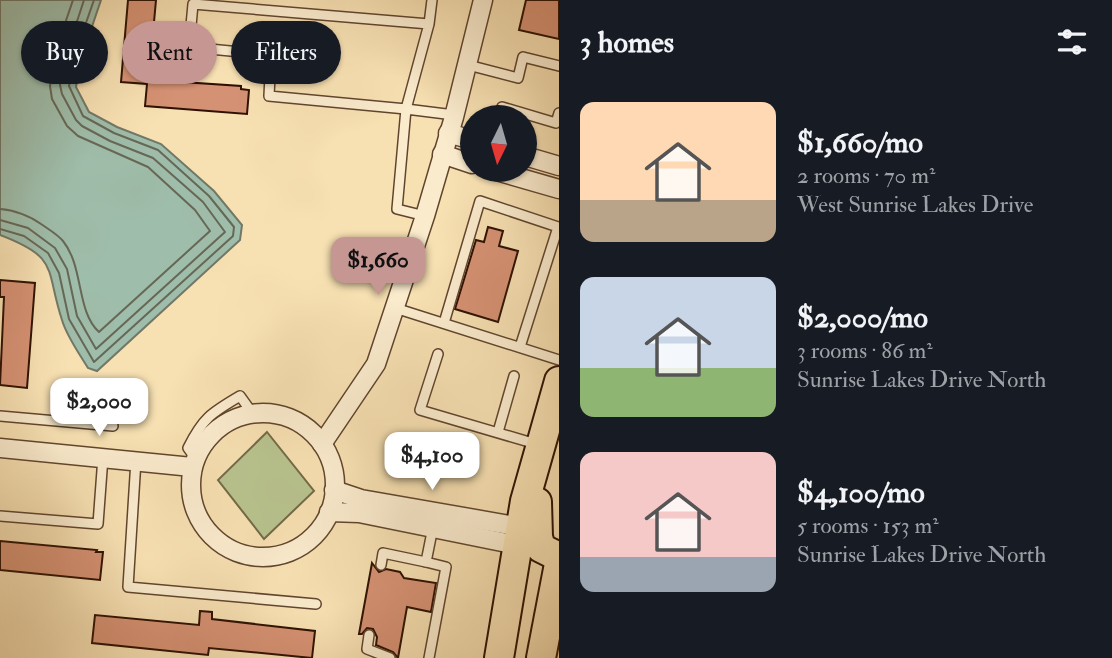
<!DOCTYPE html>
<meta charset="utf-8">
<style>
:root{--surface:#171b24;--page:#242831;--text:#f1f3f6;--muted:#9ea1a6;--accent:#c59692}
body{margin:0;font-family:"IM FELL Double Pica",serif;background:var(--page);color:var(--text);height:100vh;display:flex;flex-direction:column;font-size:26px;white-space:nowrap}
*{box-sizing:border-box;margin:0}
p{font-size:23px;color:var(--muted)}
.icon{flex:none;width:38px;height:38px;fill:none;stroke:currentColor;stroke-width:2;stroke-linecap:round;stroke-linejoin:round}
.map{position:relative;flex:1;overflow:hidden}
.side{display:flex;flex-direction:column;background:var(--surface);width:553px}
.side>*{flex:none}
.banner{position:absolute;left:21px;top:21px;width:432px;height:63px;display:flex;gap:14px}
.needle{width:46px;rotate:185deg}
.fabs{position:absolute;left:460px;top:105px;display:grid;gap:14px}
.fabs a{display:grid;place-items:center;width:77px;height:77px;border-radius:50%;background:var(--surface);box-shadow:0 2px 5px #0004;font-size:35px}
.price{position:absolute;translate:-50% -60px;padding:0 16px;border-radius:14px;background:#fff;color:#222;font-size:23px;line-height:46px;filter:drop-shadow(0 2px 4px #0008)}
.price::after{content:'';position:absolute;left:50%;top:42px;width:21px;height:16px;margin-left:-10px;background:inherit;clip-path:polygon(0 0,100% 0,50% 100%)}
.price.on{background:var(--accent);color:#111}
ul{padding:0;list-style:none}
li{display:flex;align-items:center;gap:21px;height:175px;padding:0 21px}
li span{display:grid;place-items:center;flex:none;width:196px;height:140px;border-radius:14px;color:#555}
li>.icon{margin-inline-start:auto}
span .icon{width:84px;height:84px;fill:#fffc;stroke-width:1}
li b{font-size:30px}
h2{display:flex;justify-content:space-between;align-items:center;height:84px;padding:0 21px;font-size:30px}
.pill{padding:0 24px;border-radius:32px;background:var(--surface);box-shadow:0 2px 5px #0004;font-size:24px;line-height:63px}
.pill.on{background:var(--accent);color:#111}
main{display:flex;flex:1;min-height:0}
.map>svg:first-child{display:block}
</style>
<main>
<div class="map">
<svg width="559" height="658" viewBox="0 0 559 658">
<rect width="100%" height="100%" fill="#f7e0b2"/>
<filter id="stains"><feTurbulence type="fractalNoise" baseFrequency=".00286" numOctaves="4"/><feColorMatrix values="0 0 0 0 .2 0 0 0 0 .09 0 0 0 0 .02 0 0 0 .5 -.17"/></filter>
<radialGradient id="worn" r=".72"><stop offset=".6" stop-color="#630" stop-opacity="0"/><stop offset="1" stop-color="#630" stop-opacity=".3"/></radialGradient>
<polygon fill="#b8c38f" stroke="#736a48" stroke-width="2" points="267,432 314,491 264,539 218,480"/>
<path fill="#9ebdaa" stroke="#717867" stroke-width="2" d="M0,0H101L80,62L76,87L89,112L117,127L161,144L214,191L242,225L240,240L97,371L88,368C79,353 67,337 62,320C45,268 60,258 0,235Z"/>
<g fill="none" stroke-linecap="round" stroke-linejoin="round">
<g stroke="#666756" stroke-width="2">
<path d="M0,209C14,210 30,216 41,224C48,229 57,234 63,241C84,267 76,311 99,332L210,231L195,210L148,167L78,136L67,126L52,99L50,86L54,56L73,0"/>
<polyline points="0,220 28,228 55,248 67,269 77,316 96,349 225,232 203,202 153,158 110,141 82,126 76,120 62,94 60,85 65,58 84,0"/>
<polyline points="0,229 24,236 48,253 59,273 69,319 94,362 233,236 234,227 209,196 158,150 114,133 83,116 69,86 73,60 94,0"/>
</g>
</g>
<g fill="#d59173" stroke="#2e1102" stroke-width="2">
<polygon points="128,0 156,0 150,66 169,67 168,81 241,86 241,89 249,90 247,114 145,106 147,84 121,82"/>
<polygon points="526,0 559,0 559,39 519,30"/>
<polygon points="488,227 503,231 499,246 518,251 498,322 455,309 476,240 484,242"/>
<polygon points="0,280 35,283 27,388 0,385 4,297 0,297"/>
<polygon points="0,541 97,550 96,552 103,552 100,580 0,570"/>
<polygon points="372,563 379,572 386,569 400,572 404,578 436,583 431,612 407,607 398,658 393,652 376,645 377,637 373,629 367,628 362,634 359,634"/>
<polygon points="200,611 212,612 212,619 315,631 312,658 209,648 208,655 92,643 95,615 199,625"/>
</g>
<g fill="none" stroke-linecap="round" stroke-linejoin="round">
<g stroke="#60452e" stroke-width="12">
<g id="service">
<polyline points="429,24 193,4 189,47 271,55 269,96 406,109 429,24 432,0"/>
<polyline points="468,65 518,78 523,57 559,66"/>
<polyline points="502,107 556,123 559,113"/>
<polyline points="425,216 397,209 406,109 446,114 454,117"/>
<polyline points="395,308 559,360"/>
<polyline points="444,323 480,201 558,227 520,347"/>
<polyline points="438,354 420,410 536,444"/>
<polyline points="0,416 113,426"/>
<polyline points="498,432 514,376"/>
<path d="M196,459L188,448C203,418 211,413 240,396L253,414"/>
<polyline points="136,460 128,587 316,604"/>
<polyline points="0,516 98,524 103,457"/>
<polyline points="381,565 383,553 426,562"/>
<polyline points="369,635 367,649 390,658"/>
<polyline points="429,658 446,567 426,562 433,527"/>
</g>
</g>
<g stroke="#60452e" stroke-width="21">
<g id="minor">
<polyline points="448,133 472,140"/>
<polyline points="442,154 472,164"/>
<polyline points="525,156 559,166"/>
<polyline points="493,170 559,189"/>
<circle cx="263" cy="485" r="72"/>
<polyline points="322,444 376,364 425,216 454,117 483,0"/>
<polyline points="0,448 192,467"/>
<polyline points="334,490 361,499 521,527"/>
<polyline points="329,512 359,513 517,545"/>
</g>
</g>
<g stroke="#2e1102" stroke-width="32">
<g id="primary">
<polyline points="537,502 538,537 541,548 559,557"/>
<polyline points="499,658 525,501 559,381"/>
<polyline points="541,658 559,564"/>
</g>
</g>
<use href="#service" stroke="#faebcd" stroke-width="9"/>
<use href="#minor" stroke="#faebcd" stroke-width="18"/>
<use href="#primary" stroke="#f7e0b2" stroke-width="28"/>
</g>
<rect width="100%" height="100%" filter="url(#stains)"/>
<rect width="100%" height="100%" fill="url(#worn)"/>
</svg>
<div class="fabs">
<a><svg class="needle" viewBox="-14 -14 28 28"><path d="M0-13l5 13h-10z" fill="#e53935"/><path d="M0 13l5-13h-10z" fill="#9ea1a6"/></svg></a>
</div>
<b class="price on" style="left:378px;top:297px">$1,660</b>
<b class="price" style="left:99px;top:438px">$2,000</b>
<b class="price" style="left:432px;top:492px">$4,100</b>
<div class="banner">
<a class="pill">Buy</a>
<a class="pill on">Rent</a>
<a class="pill">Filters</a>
</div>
</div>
<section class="side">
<h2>3 homes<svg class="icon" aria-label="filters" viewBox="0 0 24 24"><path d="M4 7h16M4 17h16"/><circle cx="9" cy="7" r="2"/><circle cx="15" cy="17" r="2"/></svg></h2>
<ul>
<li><span style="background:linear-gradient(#ffd9b3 70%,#b9a48a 0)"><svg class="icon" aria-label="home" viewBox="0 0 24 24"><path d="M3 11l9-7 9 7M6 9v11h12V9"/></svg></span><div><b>$1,660/mo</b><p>2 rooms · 70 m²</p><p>West Sunrise Lakes Drive</p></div></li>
<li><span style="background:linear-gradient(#c9d6e8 65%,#8fb573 0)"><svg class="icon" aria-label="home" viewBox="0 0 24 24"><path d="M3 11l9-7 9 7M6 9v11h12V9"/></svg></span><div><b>$2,000/mo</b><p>3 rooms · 86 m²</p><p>Sunrise Lakes Drive North</p></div></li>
<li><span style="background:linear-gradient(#f6c9c9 75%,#9aa5b1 0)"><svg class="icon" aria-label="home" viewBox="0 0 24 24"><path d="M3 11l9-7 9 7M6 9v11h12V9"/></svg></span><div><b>$4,100/mo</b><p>5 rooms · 153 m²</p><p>Sunrise Lakes Drive North</p></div></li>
</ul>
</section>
</main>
